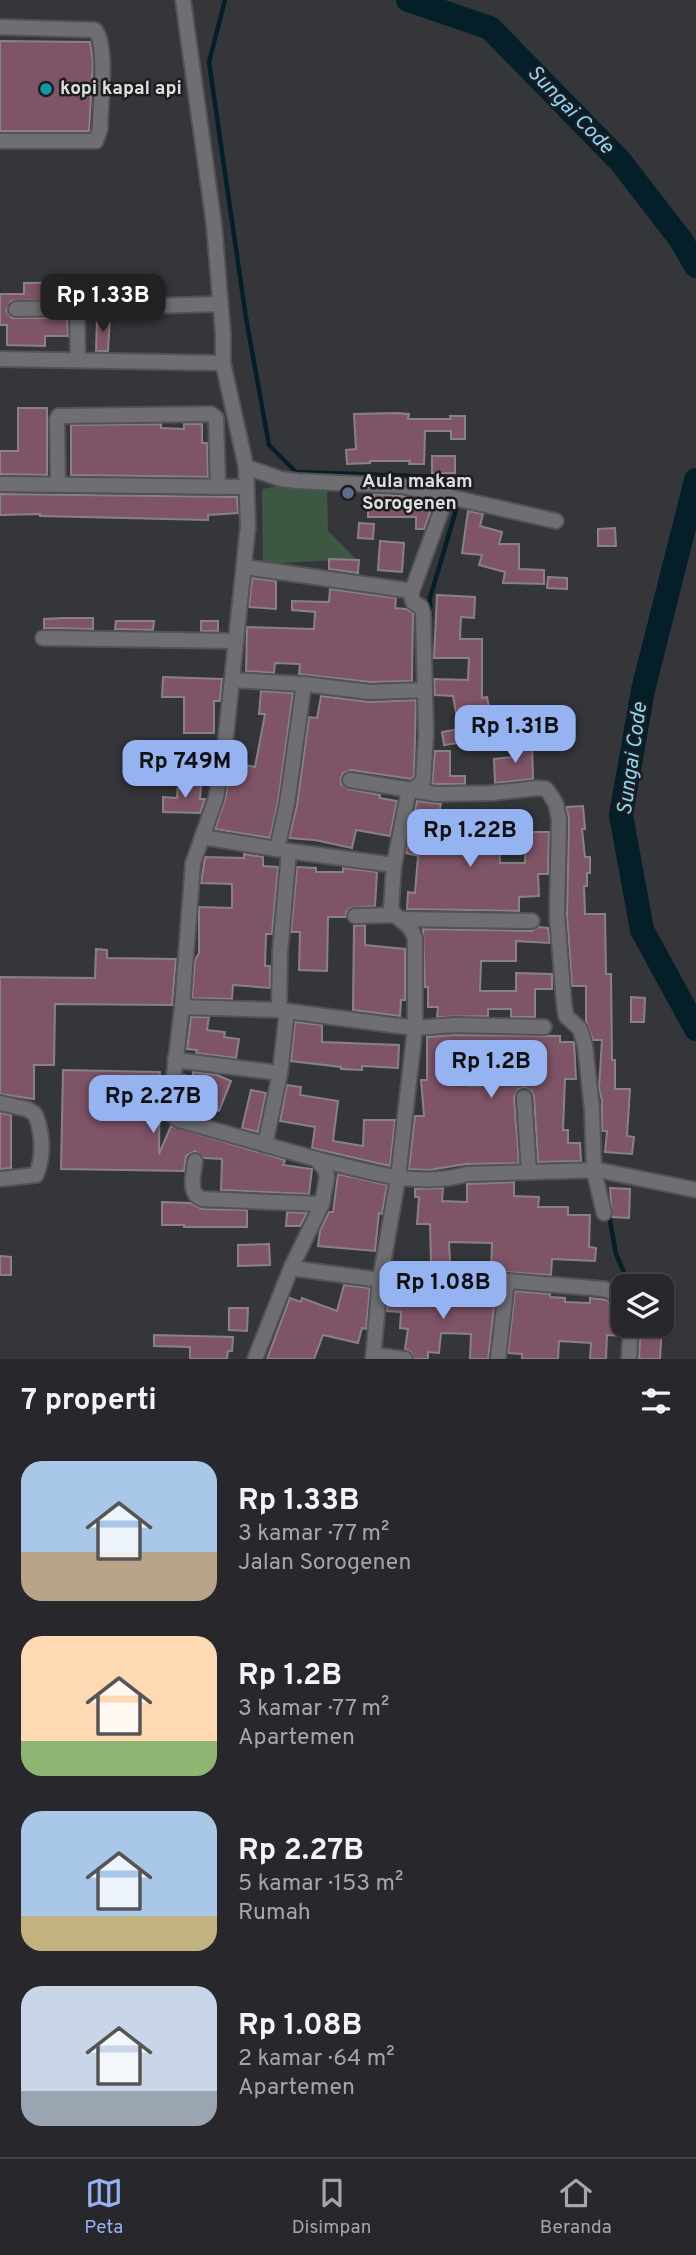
<!DOCTYPE html>
<html lang="id">
<meta charset="utf-8">
<style>
:root{--surface:#28282c;--page:#303034;--text:#f1f3f6;--muted:#a5a6a9;--line:#444448;--accent:#95b2f1}
body{margin:0;font-family:Overpass,sans-serif;background:var(--page);color:var(--text);height:100vh;display:flex;flex-direction:column;font-size:26px;white-space:nowrap}
*{box-sizing:border-box;margin:0}
p{font-size:23px;color:var(--muted)}
.icon{flex:none;width:38px;height:38px;fill:none;stroke:currentColor;stroke-width:2;stroke-linecap:round;stroke-linejoin:round}
.map{position:relative;height:1359px;overflow:hidden}
.panel{display:flex;flex-direction:column;background:var(--surface);flex:1}
.panel>*{flex:none}
.buttons{position:absolute;left:611px;top:1274px;display:grid;gap:14px}
.buttons a{display:grid;place-items:center;width:63px;height:63px;border-radius:14px;background:var(--surface);box-shadow:0 2px 5px #0004,0 0 0 2px var(--line);font-size:35px}
.price{position:absolute;translate:-50% -60px;padding:0 16px;border-radius:14px;background:var(--accent);color:#111;font-size:23px;line-height:46px;filter:drop-shadow(0 2px 4px #0008)}
.price::after{content:'';position:absolute;left:50%;top:42px;width:21px;height:16px;margin-left:-10px;background:inherit;clip-path:polygon(0 0,100% 0,50% 100%)}
.price.current{background:#222;color:#fff}
ul{padding:0;list-style:none}
li{display:flex;align-items:center;gap:21px;height:175px;padding:0 21px}
li span{display:grid;place-items:center;flex:none;width:196px;height:140px;border-radius:21px;color:#555}
li>.icon{margin-inline-start:auto}
span .icon{width:84px;height:84px;fill:#fffc;stroke-width:1}
li b{font-size:30px}
h2{display:flex;justify-content:space-between;align-items:center;height:84px;padding:0 21px;font-size:30px}
.menu{display:flex;justify-content:space-around;align-items:center;height:98px;border-top:2px solid var(--line);background:var(--surface);font-size:19px;color:var(--muted)}
.menu a{display:grid;justify-items:center;gap:4px}
.menu .current{color:var(--accent)}
.map>svg:first-child{display:block}
</style>
<div class="map">
<svg width="696" height="1359" viewBox="0 0 696 1359">
<rect width="100%" height="100%" fill="#35363a"/>
<polygon fill="#3d5743" points="294,484 327,486 328,531 356,559 263,564 262,489"/>
<g fill="none" stroke-linecap="round" stroke-linejoin="round">
<g stroke="#051f29" stroke-width="4.5">
<polyline points="225,0 209,62 246,318 269,445 296,472 442,477 456,493"/>
<polyline points="430,617 430,598 459,500"/>
<polyline points="609,1215 616,1254 630,1286"/>
</g>
<g stroke="#051f29" stroke-width="24">
<polyline points="408,0 490,28 620,161 681,240 696,266"/>
<polyline points="696,480 643,690 621,815 642,930 696,1029"/>
</g>
</g>
<g fill="#7f5467" stroke="#888284" stroke-width="2" fill-rule="evenodd">
<polygon points="0,41 90,42 93,61 89,131 0,131"/>
<polygon points="102,282 102,298 11,301 6,310 12,318 67,318 68,336 45,336 45,346 7,345 7,325 0,325 0,294 24,294 24,283"/>
<polygon points="97,317 110,317 108,351 96,351"/>
<polygon points="18,408 47,408 47,475 0,474 0,451 18,451"/>
<polygon points="396,413 409,414 408,419 451,419 450,416 465,416 465,439 451,439 451,431 425,431 424,464 409,464 410,461 370,461 370,463 347,464 346,450 356,449 354,414"/>
<polygon points="161,424 161,428 184,429 184,424 202,424 202,443 207,443 208,477 71,475 71,425"/>
<rect x="432" y="456" width="23" height="17"/>
<polygon points="0,494 237,497 238,513 208,515 208,520 40,516 40,514 0,515"/>
<polygon points="374,494 401,496 431,502 430,512 424,529 416,529 416,517 368,517 368,505 374,505"/>
<polygon points="468,511 483,514 480,526 502,532 499,544 519,544 519,569 544,570 544,584 503,583 505,572 479,565 482,555 462,553"/>
<polygon points="359,523 374,524 373,539 358,538"/>
<polygon points="615,528 616,546 598,546 598,529"/>
<polygon points="380,541 404,543 402,572 378,570"/>
<polygon points="329,559 359,560 358,573 329,569"/>
<polygon points="548,577 567,578 567,589 547,588"/>
<polygon points="252,578 276,581 276,609 249,607"/>
<polygon points="330,589 396,598 395,608 406,609 413,613 412,681 370,682 299,674 300,664 275,663 274,673 246,671 247,627 314,629 315,612 292,610 292,601 329,602"/>
<polygon points="437,595 475,597 474,618 461,617 460,639 482,639 482,698 487,697 490,712 468,716 472,741 444,745 442,732 459,729 453,696 435,695 434,679 468,680 469,658 434,658"/>
<polygon points="63,618 93,618 93,629 44,628 44,619"/>
<polygon points="116,621 154,621 153,630 115,629"/>
<rect x="201" y="621" width="17" height="10"/>
<polygon points="163,677 222,679 220,701 214,701 214,733 184,733 184,697 162,697"/>
<polygon points="261,691 293,693 278,802 270,838 215,829 225,800 232,762 255,767 265,714 259,714"/>
<polygon points="321,696 369,702 416,700 414,776 411,779 351,770 343,773 341,778 341,784 348,789 380,795 380,798 397,801 390,836 356,830 352,848 315,840 289,838 297,805 309,717 317,718"/>
<polygon points="532,744 533,779 495,783 494,759 513,757 512,745"/>
<polygon points="435,751 450,751 450,776 465,776 465,784 432,784"/>
<polygon points="178,784 201,785 200,799 205,799 200,813 163,812 163,797 177,798"/>
<polygon points="417,801 441,804 437,821 444,823 440,841 482,843 482,836 499,836 500,863 525,863 526,832 549,832 548,874 538,874 539,896 519,897 519,911 407,909 408,892 415,893 418,856 406,853"/>
<polygon points="583,806 585,829 582,829 585,857 590,857 590,873 587,873 587,886 584,886 585,914 605,914 606,974 611,974 612,1060 615,1060 615,1089 630,1089 627,1136 634,1137 632,1154 605,1152 607,1131 602,1131 602,1101 599,1088 602,1040 593,1040 586,1021 586,986 572,986 567,915 569,819 566,807"/>
<polygon points="244,854 263,857 263,866 278,867 272,934 266,934 265,966 270,966 270,988 233,985 232,999 192,998 195,960 199,953 199,907 232,908 232,884 201,883 205,857 244,858"/>
<polygon points="297,867 316,868 316,872 343,872 343,868 377,872 375,906 351,908 346,912 346,917 328,917 327,971 299,970 300,932 291,932"/>
<polygon points="365,925 365,945 405,949 405,1000 401,1000 400,1016 353,1010 354,926"/>
<polygon points="539,927 548,928 550,943 516,941 516,961 481,961 480,991 516,991 516,973 552,974 552,989 535,989 535,1017 511,1017 511,1009 488,1009 488,1016 437,1017 438,1007 428,1007 428,987 425,987 423,929 532,931"/>
<polygon points="96,949 107,950 107,958 176,959 172,1005 55,1004 54,1065 34,1065 34,1099 0,1094 0,977 95,978"/>
<polygon points="631,997 645,998 644,1022 631,1022"/>
<polygon points="191,1017 209,1017 207,1030 225,1032 224,1037 239,1039 236,1058 196,1053 197,1050 187,1049"/>
<polygon points="295,1022 322,1025 322,1042 399,1045 398,1068 362,1066 362,1070 341,1069 341,1067 291,1061"/>
<path d="M454,1035L560,1036V1042H574L576,1079H565L563,1130H568V1143H580L581,1161L538,1162L534,1096L532,1091L524,1087L518,1089L514,1098L519,1163L466,1164L429,1170L409,1169L415,1116H424L421,1080H427V1037ZM467,1059L493,1060L492,1085L470,1086Z"/>
<polygon points="63,1070 160,1072 159,1154 171,1126 285,1160 283,1165 312,1169 309,1194 221,1190 222,1159 204,1158 195,1151 186,1156 184,1171 61,1169"/>
<polygon points="193,1072 217,1075 231,1081 219,1111 213,1109 209,1119 180,1109 184,1096 181,1095 184,1075 193,1078"/>
<polygon points="287,1085 301,1087 300,1095 338,1101 333,1141 363,1146 364,1120 395,1120 390,1166 312,1148 315,1127 280,1121"/>
<polygon points="251,1090 266,1093 258,1132 242,1128"/>
<polygon points="0,1113 11,1115 11,1168 0,1169"/>
<polygon points="338,1174 387,1185 382,1214 379,1213 375,1251 318,1246 320,1231 329,1212 333,1212"/>
<polygon points="514,1182 514,1196 539,1197 538,1207 568,1207 568,1215 590,1215 589,1247 596,1248 595,1261 552,1259 551,1275 491,1271 492,1243 449,1242 450,1262 431,1263 430,1224 417,1224 419,1197 415,1197 415,1189 443,1188 442,1201 467,1202 467,1184"/>
<polygon points="610,1188 630,1189 629,1218 612,1217"/>
<polygon points="162,1202 190,1203 202,1209 247,1210 247,1227 184,1227 184,1225 162,1225"/>
<polygon points="287,1212 307,1213 300,1226 286,1226"/>
<polygon points="269,1244 270,1265 238,1266 238,1245"/>
<polygon points="0,1256 11,1257 11,1275 0,1275"/>
<polygon points="344,1285 370,1288 366,1329 362,1328 358,1343 323,1335 314,1359 267,1359 290,1298 301,1302 302,1298 337,1311"/>
<polygon points="389,1290 418,1290 418,1293 449,1294 449,1298 475,1299 490,1299 490,1290 496,1291 488,1359 470,1359 471,1334 441,1333 439,1353 428,1352 428,1359 414,1359 411,1352 405,1349 408,1329 400,1328 401,1312 387,1311"/>
<polygon points="515,1291 550,1294 550,1297 565,1298 565,1302 590,1303 590,1298 607,1300 615,1309 615,1322 622,1322 621,1336 607,1335 606,1359 590,1359 591,1343 559,1341 558,1359 522,1359 522,1354 508,1353"/>
<polygon points="229,1308 248,1308 247,1331 229,1330"/>
<polygon points="641,1325 662,1325 660,1359 639,1359"/>
<polygon points="154,1335 233,1337 232,1351 228,1351 227,1359 190,1359 190,1347 154,1346"/>
</g>
<g fill="none" stroke-linecap="round" stroke-linejoin="round">
<g stroke="#535357" stroke-width="18">
<g id="minor">
<polyline points="183,0 214,225 223,333 223,363 246,467 248,526 225,745 216,798 193,863 182,1007 170,1109 172,1115 179,1120 316,1159 325,1169 327,1177 322,1204 291,1268 255,1359"/>
<path d="M0,27L95,30C108,45 100,107 100,129L96,141H0"/>
<polyline points="77,308 220,304"/>
<polyline points="16,309 77,308 78,360"/>
<polyline points="0,359 223,363"/>
<polyline points="246,467 281,479 297,481 402,486 556,521"/>
<polyline points="0,484 239,487"/>
<polyline points="58,484 57,419 59,416 211,414 216,418 218,486"/>
<polyline points="244,567 406,590 411,594 413,602 421,607 423,613 426,734 423,781 408,794 394,865"/>
<polyline points="411,594 447,495"/>
<polyline points="43,638 236,641"/>
<polyline points="232,680 304,684 370,692 424,690"/>
<polyline points="350,780 436,794 491,793 538,788 546,789 551,796 556,804 559,819 557,915 564,1003 566,1016 580,1029 585,1046 592,1109 594,1171 604,1213"/>
<path d="M202,837L289,851L394,865L391,909C397,921 410,922 415,938V1028L398,1178L380,1280L373,1359"/>
<polyline points="277,849 287,804 304,684"/>
<polyline points="355,916 394,915"/>
<polyline points="402,919 532,921"/>
<polyline points="182,1007 279,1010 415,1028 454,1025 544,1027"/>
<polyline points="279,1010 280,952 289,851"/>
<polyline points="175,1060 280,1073"/>
<polyline points="524,1097 529,1172"/>
<path d="M0,1103L27,1109L35,1114C43,1133 44,1157 36,1175L0,1179"/>
<polyline points="265,1145 280,1073 287,1011"/>
<path d="M316,1159C364,1170 417,1189 467,1174L598,1170L696,1190"/>
<path d="M195,1161C194,1174 187,1193 202,1199L322,1204"/>
<polyline points="291,1268 380,1280 507,1281 604,1289 612,1292 623,1303"/>
<polyline points="374,1355 405,1359"/>
<polyline points="498,1359 507,1281"/>
<polyline points="629,1359 631,1325"/>
</g>
</g>
<use href="#minor" stroke="#6e6e73" stroke-width="14"/>
</g>
<circle fill="#0f9aa8" stroke="#1d1d1f" stroke-width="2.5" cx="46" cy="89" r="7"/>
<circle fill="#5c6f8a" stroke="#1d1d1f" stroke-width="2.5" cx="348" cy="493" r="7"/>
<g text-anchor="middle" dominant-baseline="central" stroke-width="5" stroke-linejoin="round" paint-order="stroke">
<g font-size="19" font-weight="bold" fill="#dedfe1" stroke="#1d1d1f" text-anchor="start">
<text x="60" y="89">kopi kapal api</text>
<text x="362" y="482">Aula makam<tspan x="362" dy="22">Sorogenen</tspan></text>
</g>
<g font-size="21" font-style="italic" fill="#88d6fa" stroke="#1d1d1f">
<text transform="translate(570 110) rotate(46)">Sungai Code</text>
<text transform="translate(633 759) rotate(-82)">Sungai Code</text>
</g>
</g>
</svg>
<div class="buttons">
<a><svg class="icon" aria-label="layers" viewBox="0 0 24 24"><path d="M12 4l9 5-9 5-9-5zM3 14l9 5 9-5"/></svg></a>
</div>
<b class="price current" style="left:103px;top:334px">Rp 1.33B</b>
<b class="price" style="left:515px;top:765px">Rp 1.31B</b>
<b class="price" style="left:185px;top:800px">Rp 749M</b>
<b class="price" style="left:470px;top:869px">Rp 1.22B</b>
<b class="price" style="left:491px;top:1100px">Rp 1.2B</b>
<b class="price" style="left:153px;top:1135px">Rp 2.27B</b>
<b class="price" style="left:443px;top:1321px">Rp 1.08B</b>
</div>
<section class="panel">
<h2>7 properti<svg class="icon" aria-label="filters" viewBox="0 0 24 24"><path d="M4 7h16M4 17h16"/><circle cx="9" cy="7" r="2"/><circle cx="15" cy="17" r="2"/></svg></h2>
<ul>
<li><span style="background:linear-gradient(#a9c7e8 65%,#b9a48a 0)"><svg class="icon" aria-label="home" viewBox="0 0 24 24"><path d="M3 11l9-7 9 7M6 9v11h12V9"/></svg></span><div><b>Rp 1.33B</b><p>3 kamar · 77 m²</p><p>Jalan Sorogenen</p></div></li>
<li><span style="background:linear-gradient(#ffd9b3 75%,#8fb573 0)"><svg class="icon" aria-label="home" viewBox="0 0 24 24"><path d="M3 11l9-7 9 7M6 9v11h12V9"/></svg></span><div><b>Rp 1.2B</b><p>3 kamar · 77 m²</p><p>Apartemen</p></div></li>
<li><span style="background:linear-gradient(#a9c7e8 75%,#c2b280 0)"><svg class="icon" aria-label="home" viewBox="0 0 24 24"><path d="M3 11l9-7 9 7M6 9v11h12V9"/></svg></span><div><b>Rp 2.27B</b><p>5 kamar · 153 m²</p><p>Rumah</p></div></li>
<li><span style="background:linear-gradient(#c9d6e8 75%,#9aa5b1 0)"><svg class="icon" aria-label="home" viewBox="0 0 24 24"><path d="M3 11l9-7 9 7M6 9v11h12V9"/></svg></span><div><b>Rp 1.08B</b><p>2 kamar · 64 m²</p><p>Apartemen</p></div></li>
</ul>
</section>
<nav class="menu">
<a class="current"><svg class="icon" aria-label="map" viewBox="0 0 24 24"><path d="M3 6l6-2 6 2 6-2v14l-6 2-6-2-6 2zM9 4v14M15 6v14"/></svg>Peta</a>
<a><svg class="icon" aria-label="saved" viewBox="0 0 24 24"><path d="M7 4h10v16l-5-4-5 4z"/></svg>Disimpan</a>
<a><svg class="icon" aria-label="home" viewBox="0 0 24 24"><path d="M3 11l9-7 9 7M6 9v11h12V9"/></svg>Beranda</a>
</nav>
